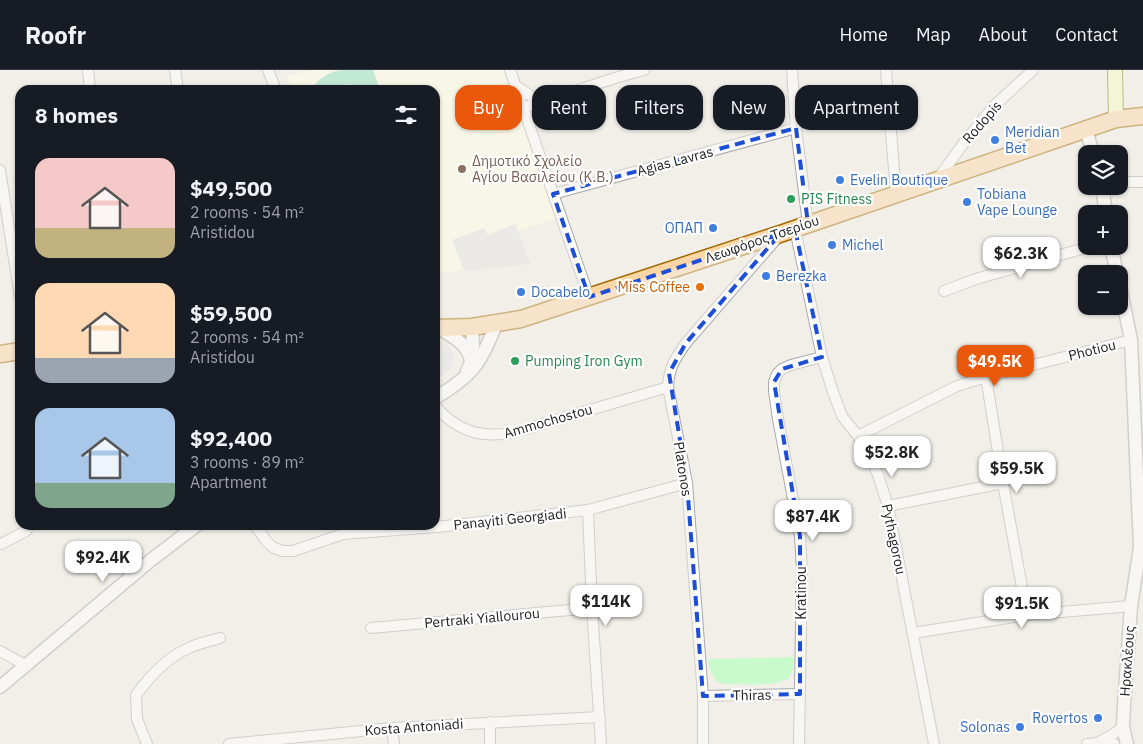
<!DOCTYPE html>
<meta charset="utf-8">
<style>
:root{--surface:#171b24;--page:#20242c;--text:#f1f3f6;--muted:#9ea1a6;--line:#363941;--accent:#ea580c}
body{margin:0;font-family:"IBM Plex Sans",sans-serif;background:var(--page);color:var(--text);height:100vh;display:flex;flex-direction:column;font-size:19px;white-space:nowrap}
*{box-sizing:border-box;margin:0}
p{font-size:16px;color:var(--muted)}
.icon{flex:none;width:28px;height:28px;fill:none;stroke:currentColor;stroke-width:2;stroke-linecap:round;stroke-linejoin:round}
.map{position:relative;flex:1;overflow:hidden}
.drawer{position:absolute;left:15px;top:15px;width:425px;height:445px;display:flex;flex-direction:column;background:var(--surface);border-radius:15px;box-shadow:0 1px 4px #0004}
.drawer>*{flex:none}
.banner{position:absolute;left:455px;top:15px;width:475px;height:45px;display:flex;gap:10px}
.fabs{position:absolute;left:1078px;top:75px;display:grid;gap:10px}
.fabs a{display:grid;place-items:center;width:50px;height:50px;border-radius:10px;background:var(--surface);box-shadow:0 1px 4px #0004;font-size:25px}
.price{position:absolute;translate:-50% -42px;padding:0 11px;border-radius:10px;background:#fff;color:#222;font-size:16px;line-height:32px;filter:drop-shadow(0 1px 2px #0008)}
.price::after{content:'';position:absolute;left:50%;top:30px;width:15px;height:11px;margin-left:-8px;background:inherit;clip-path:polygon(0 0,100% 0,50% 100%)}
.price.selected{background:var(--accent);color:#fff}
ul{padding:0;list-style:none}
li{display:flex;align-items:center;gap:15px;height:125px;padding:0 20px}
li span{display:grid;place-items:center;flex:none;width:140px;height:100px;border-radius:15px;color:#555}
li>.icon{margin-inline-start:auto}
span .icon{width:60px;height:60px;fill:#fffc;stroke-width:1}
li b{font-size:21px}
h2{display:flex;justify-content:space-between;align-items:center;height:60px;padding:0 20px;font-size:21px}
.pill{padding:0 18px;border-radius:15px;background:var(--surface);box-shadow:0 1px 4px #0004;font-size:18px;line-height:45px}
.pill.selected{background:var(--accent);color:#fff}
header{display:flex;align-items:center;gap:30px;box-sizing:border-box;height:70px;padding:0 25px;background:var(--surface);border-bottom:1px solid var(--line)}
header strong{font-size:24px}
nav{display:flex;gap:28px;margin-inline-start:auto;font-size:18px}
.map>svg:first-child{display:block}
</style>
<header>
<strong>Roofr</strong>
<nav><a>Home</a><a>Map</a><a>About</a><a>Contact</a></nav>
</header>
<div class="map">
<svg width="1143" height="674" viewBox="0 0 1143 674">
<rect width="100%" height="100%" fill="#f2efe9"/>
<polygon fill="#ffffe5" points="312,0 504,0 556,148 518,161 531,194 435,203 435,20 292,20 287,6"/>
<path fill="#c8facc" d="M793,587C793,594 794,600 790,606C781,618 739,614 725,614L716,611L710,600L708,589Z"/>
<path fill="#88e0be" d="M341,0H373L380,20H366L360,16L346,14L336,16L328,20H311C318,9 328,2 341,0Z"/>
<g fill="#e2e2e2">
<polygon points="515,154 531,194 464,201 452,170 484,158 488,165"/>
<polygon points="440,272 448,276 454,283 452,294 446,303 435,309 435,273"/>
</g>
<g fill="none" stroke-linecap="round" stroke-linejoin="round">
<g stroke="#a9a9a9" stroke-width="12">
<g id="minor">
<polyline points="88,0 90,20"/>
<polyline points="175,0 178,20"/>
<polyline points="268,0 276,20"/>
<polyline points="510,0 589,227"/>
<polyline points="792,0 796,58 808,154"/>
<polyline points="886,0 896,124"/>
<polyline points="516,16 540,32"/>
<polyline points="523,38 615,8 644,0"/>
<polyline points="0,100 20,227"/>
<polyline points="937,110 963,74 994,36 1033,0"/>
<polyline points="1119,112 1143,112"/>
<polyline points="553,124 796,58"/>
<polyline points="795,159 822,287 833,322 842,346 858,366 870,386 878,405 888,436 934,674"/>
<polyline points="944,221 976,209 1092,176"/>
<polyline points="986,307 1003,413 1027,545"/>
<path d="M435,336C457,361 479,368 512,363L668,317"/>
<polyline points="858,366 957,316 986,307 1131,270"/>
<polyline points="888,436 1003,413"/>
<polyline points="588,440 592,538 601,674"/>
<polyline points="255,455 267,472 274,478 283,481 293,481 343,464 437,457 588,440 687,413"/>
<polyline points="1,474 26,461 29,455"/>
<polyline points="371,558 592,538"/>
<polyline points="913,563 1027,545 1131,536"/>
<polyline points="0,581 27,596"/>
<polyline points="703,626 800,624"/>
<polyline points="392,658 394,674"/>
<polyline points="1097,673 1112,665 1123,657"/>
<path d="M147,674L137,649L136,625C150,606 167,587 189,578C199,573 210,571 220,568"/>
<polyline points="229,674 392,658 600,647"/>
<polyline points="490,674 490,652"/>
<path d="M703,674V626L687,413L668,317C669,297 675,289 686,273L778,167"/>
<polyline points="799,674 802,500 800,466 778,349 774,321 774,312 777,304 782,299 791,295 822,287"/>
<polyline points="1087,674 1097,673 1114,674"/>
</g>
</g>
<g stroke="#a9a9a9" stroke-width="15">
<g id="tertiary">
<polyline points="1086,59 1093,84"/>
<polyline points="1102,116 1106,144"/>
<polyline points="1111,176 1117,204"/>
<polyline points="1119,211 1131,270 1140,477 1131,536 1124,635 1123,657 1127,674"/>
<path d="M438,258C452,266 467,273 471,290"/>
<path d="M467,301C475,287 473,272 472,257"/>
<path d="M435,328C472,306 481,294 496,254"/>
<polyline points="0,617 151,490 197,455"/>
</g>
</g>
<g stroke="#707d05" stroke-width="16">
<polyline id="secondary" points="1115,0 1116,49"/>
</g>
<g stroke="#a06b00" stroke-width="19">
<g id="primary">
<polyline points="435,258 472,257 521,249 780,164 1116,49 1143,46"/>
<polyline points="0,284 20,281"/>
</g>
</g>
<use href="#minor" stroke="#fff" stroke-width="10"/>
<use href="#tertiary" stroke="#fff" stroke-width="12"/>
<use href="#secondary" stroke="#f7fabf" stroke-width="14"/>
<use href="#primary" stroke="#fcd6a4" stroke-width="16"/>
</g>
<path d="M0 0H1143V674H0ZM796,58L808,154L795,159L822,287L782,299L774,312L800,466V624L703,626L687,413L669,303L686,273L780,164L589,227L553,124Z" fill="#f2efe9" fill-opacity=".55" fill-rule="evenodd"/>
<path fill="none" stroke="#1d4ed8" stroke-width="4" stroke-dasharray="10 6" stroke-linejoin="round" d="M796,58L808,154L795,159L822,287L782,299L774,312L800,466V624L703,626L687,413L669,303L686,273L780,164L589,227L553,124Z"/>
<g fill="#3f7fe0" stroke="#fff" stroke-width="2">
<circle cx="995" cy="70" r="5"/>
<circle cx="840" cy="110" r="5"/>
<circle cx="967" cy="132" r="5"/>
<circle cx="713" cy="158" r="5"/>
<circle cx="832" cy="175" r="5"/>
<circle cx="766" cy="206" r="5"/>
<circle cx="521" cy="222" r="5"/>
<circle cx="1098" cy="648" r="5"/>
<circle cx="1020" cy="657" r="5"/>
</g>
<circle fill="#8d6e63" stroke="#fff" stroke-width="2" cx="462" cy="99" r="5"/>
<g fill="#2e9e5b" stroke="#fff" stroke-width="2">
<circle cx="791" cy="129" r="5"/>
<circle cx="515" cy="291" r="5"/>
</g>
<circle fill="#e8710a" stroke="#fff" stroke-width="2" cx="700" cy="217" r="5"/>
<g text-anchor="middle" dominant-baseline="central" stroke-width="4.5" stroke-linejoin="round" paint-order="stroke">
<g font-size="14" fill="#222" stroke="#fff">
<text transform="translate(982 52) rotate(-49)">Rodopis</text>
<text transform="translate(675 91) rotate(-15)">Agias Lavras</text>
<text transform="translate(762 169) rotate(-19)">Λεωφόρος Τσερίου</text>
<text transform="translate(1092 280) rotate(-14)">Photiou</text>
<text transform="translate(548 351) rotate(-16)">Ammochostou</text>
<text transform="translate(683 399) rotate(81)">Platonos</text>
<text transform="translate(510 449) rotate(-6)">Panayiti Georgiadi</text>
<text transform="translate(894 469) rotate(78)">Pythagorou</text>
<text transform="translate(801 523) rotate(-90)">Kratinou</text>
<text transform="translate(482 548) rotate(-5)">Pertraki Yiallourou</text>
<text transform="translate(1127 591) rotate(-86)">Ηρακλέους</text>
<text transform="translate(752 625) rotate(-1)">Thiras</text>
<text transform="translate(414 657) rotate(-4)">Kosta Antoniadi</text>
</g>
<g font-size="14" fill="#366cbe" stroke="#fff" text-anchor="start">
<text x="1005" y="62">Meridian<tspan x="1005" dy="16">Bet</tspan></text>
<text x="850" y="110">Evelin Boutique</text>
<text x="977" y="124">Tobiana<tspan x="977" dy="16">Vape Lounge</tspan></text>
<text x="703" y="158" text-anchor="end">ΟΠΑΠ</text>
<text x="842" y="175">Michel</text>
<text x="776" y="206">Berezka</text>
<text x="531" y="222">Docabelo</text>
<text x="1088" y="648" text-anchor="end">Rovertos</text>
<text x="1010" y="657" text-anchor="end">Solonas</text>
</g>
<g font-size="14" fill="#785e54" stroke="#fff" text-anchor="start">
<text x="472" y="91">Δημοτικό Σχολείο<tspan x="472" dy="16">Αγίου Βασιλείου (Κ.Β.)</tspan></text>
</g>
<g font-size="14" fill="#27864d" stroke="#fff" text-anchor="start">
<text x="801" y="129">PIS Fitness</text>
<text x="525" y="291">Pumping Iron Gym</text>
</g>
<g font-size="14" fill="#c56008" stroke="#fff" text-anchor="end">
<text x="690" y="217">Miss Coffee</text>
</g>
</g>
</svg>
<div class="fabs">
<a><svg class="icon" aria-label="layers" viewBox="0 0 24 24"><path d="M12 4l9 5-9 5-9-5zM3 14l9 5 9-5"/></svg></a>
<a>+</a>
<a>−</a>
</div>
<b class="price" style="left:1021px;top:209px">$62.3K</b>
<b class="price selected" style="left:995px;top:317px">$49.5K</b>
<b class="price" style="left:892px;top:408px">$52.8K</b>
<b class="price" style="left:1017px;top:424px">$59.5K</b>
<b class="price" style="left:813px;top:472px">$87.4K</b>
<b class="price" style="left:103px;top:513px">$92.4K</b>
<b class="price" style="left:606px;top:557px">$114K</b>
<b class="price" style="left:1022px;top:559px">$91.5K</b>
<div class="banner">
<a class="pill selected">Buy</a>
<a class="pill">Rent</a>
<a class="pill">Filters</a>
<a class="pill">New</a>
<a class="pill">Apartment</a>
</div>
<section class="drawer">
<h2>8 homes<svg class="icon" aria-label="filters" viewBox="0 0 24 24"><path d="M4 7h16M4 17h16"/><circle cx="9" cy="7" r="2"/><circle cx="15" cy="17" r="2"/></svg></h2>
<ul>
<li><span style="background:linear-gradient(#f6c9c9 70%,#c2b280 0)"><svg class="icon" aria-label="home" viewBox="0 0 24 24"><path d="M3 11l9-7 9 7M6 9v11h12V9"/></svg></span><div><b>$49,500</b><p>2 rooms · 54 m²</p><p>Aristidou</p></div></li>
<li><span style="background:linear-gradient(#ffd9b3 75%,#9aa5b1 0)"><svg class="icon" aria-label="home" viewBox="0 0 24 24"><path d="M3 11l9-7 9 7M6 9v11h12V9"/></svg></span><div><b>$59,500</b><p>2 rooms · 54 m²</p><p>Aristidou</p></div></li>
<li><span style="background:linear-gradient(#a9c7e8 75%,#7fa58c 0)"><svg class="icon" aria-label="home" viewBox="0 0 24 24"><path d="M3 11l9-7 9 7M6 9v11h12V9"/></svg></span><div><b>$92,400</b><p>3 rooms · 89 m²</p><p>Apartment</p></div></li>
</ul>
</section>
</div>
